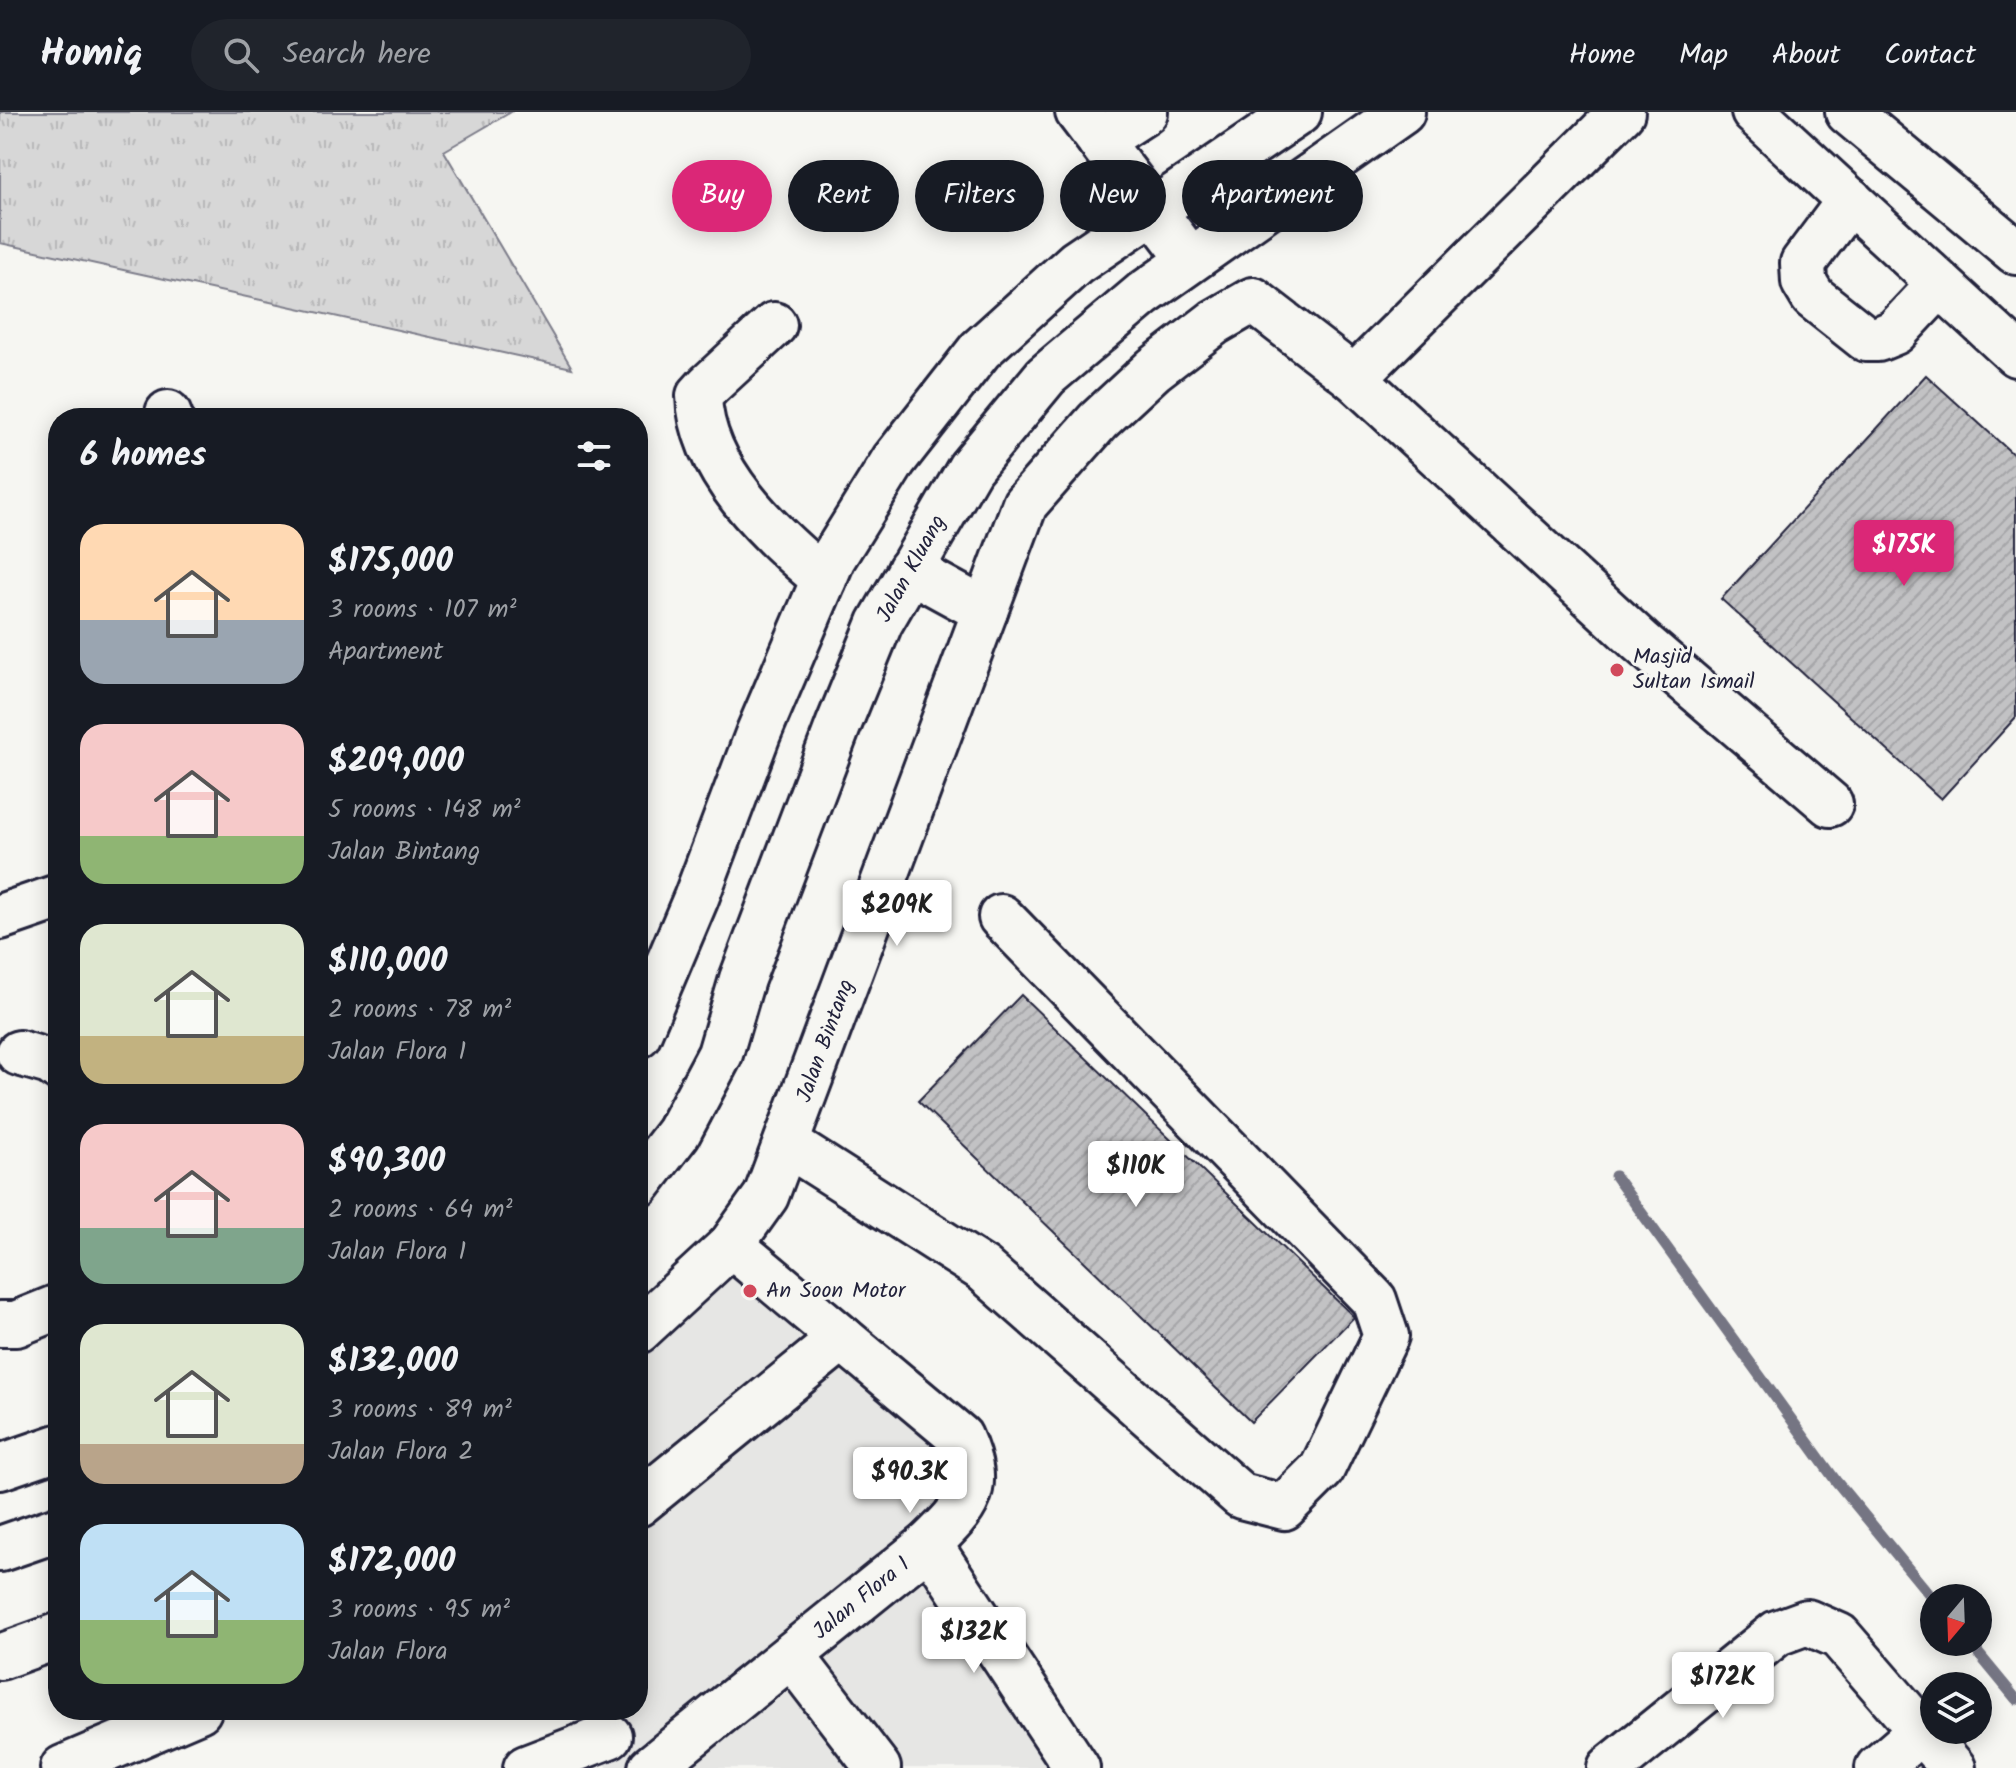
<!DOCTYPE html>
<meta charset="utf-8">
<style>
:root{--surface:#171b24;--page:#20242c;--text:#f1f3f6;--muted:#9ea1a6;--line:#363941;--accent:#db2777}
body{margin:0;font-family:Kalam,sans-serif;background:var(--page);color:var(--text);height:100vh;display:flex;flex-direction:column;font-size:30px;white-space:nowrap}
*{box-sizing:border-box;margin:0}
p{font-size:26px;color:var(--muted)}
.icon{flex:none;width:44px;height:44px;fill:none;stroke:currentColor;stroke-width:2;stroke-linecap:round;stroke-linejoin:round}
.map{position:relative;flex:1;overflow:hidden}
.side{position:absolute;left:48px;top:296px;width:600px;height:1312px;display:flex;flex-direction:column;background:var(--surface);border-radius:32px;box-shadow:0 4px 20px #0003}
.side>*{flex:none}
.banner{position:absolute;left:672px;top:48px;width:760px;height:72px;display:flex;gap:16px}
.needle{width:52px;rotate:199deg}
.tools{position:absolute;left:1920px;top:1472px;display:grid;gap:16px}
.tools a{display:grid;place-items:center;width:72px;height:72px;border-radius:50%;background:var(--surface);box-shadow:0 4px 20px #0003;font-size:40px}
.price{position:absolute;translate:-50% -68px;padding:0 18px;border-radius:8px;background:#fff;color:#222;font-size:26px;line-height:52px;filter:drop-shadow(0 2px 4px #0008)}
.price::after{content:'';position:absolute;left:50%;top:48px;width:24px;height:18px;margin-left:-12px;background:inherit;clip-path:polygon(0 0,100% 0,50% 100%)}
.price.on{background:var(--accent);color:#fff}
ul{padding:0;list-style:none}
li{display:flex;align-items:center;gap:24px;height:200px;padding:0 32px}
li span{display:grid;place-items:center;flex:none;width:224px;height:160px;border-radius:24px;color:#555}
li>.icon{margin-inline-start:auto}
span .icon{width:96px;height:96px;fill:#fffc;stroke-width:1}
li b{font-size:34px}
h2{display:flex;justify-content:space-between;align-items:center;height:96px;padding:0 32px;font-size:34px}
.pill{padding:0 28px;border-radius:36px;background:var(--surface);box-shadow:0 4px 20px #0003;font-size:28px;line-height:72px}
.pill.on{background:var(--accent);color:#fff}
header{display:flex;align-items:center;gap:48px;box-sizing:border-box;height:112px;padding:0 40px;background:var(--surface);border-bottom:2px solid var(--line)}
header strong{font-size:38px}
nav{display:flex;gap:44px;margin-inline-start:auto;font-size:28px}
.search{width:560px;height:72px;background:var(--page);display:flex;align-items:center;gap:20px;box-sizing:border-box;padding:0 28px;border-radius:44px;color:var(--muted);font-size:30px}
.map>svg:first-child{display:block}
</style>
<header>
<strong>Homiq</strong>
<div class="search"><svg class="icon" aria-label="search" viewBox="0 0 24 24"><circle cx="10" cy="10" r="6"/><path d="M15 15l6 6"/></svg>Search here</div>
<nav><a>Home</a><a>Map</a><a>About</a><a>Contact</a></nav>
</header>
<div class="map">
<svg width="2016" height="1656" viewBox="0 0 2016 1656">
<defs>
<pattern id="grass-tufts" width="24" height="20" patternUnits="userSpaceOnUse" patternTransform="scale(2)"><rect width="24" height="20" fill="#d7d7d7"/><path d="M3 7l-1-3M5 7V3M7 7l1-3M15 17l-1-3M17 17v-4M19 17l1-3" fill="none" stroke="#b8b8b9"/></pattern>
<pattern id="building-hatch" width="6" height="6" patternUnits="userSpaceOnUse" patternTransform="scale(2)"><rect width="6" height="6" fill="#c2c2c4"/><path d="M-1 1l2-2M0 6l6-6M5 7l2-2" fill="none" stroke="#a6a6a9"/></pattern>
</defs>
<rect width="100%" height="100%" fill="#f6f6f2"/>
<filter id="ink" filterUnits="userSpaceOnUse"><feTurbulence type="fractalNoise" baseFrequency=".0125" numOctaves="2"/><feDisplacementMap in="SourceGraphic" scale="16" xChannelSelector="R" yChannelSelector="G"/><feConvolveMatrix kernelMatrix="1 2 1 2 8 2 1 2 1" color-interpolation-filters="sRGB"/></filter>
<g filter="url(#ink)">
<polygon fill="#e6e6e4" points="728,1116 971,1315 948,1431 1095,1656 608,1656 567,1598 638,1598 638,1203"/>
<polygon fill="url(#grass-tufts)" stroke="#7c7c89" stroke-width="2" points="0,0 511,0 444,39 572,256 0,131"/>
<g fill="none" stroke-linecap="round" stroke-linejoin="round">
<g stroke="#757583" stroke-width="11">
<polyline points="1615,1064 1836,1369 1934,1488"/>
<polyline points="1969,1530 2016,1587"/>
</g>
</g>
<g fill="url(#building-hatch)" stroke="#22223b" stroke-width="2">
<polygon points="1926,263 2016,345 2016,605 1941,687 1721,487"/>
<polygon points="1021,883 1354,1205 1251,1310 918,989"/>
</g>
<g fill="none" stroke-linecap="round" stroke-linejoin="round">
<g stroke="#22223b" stroke-width="50">
<g id="minor">
<polyline points="1078,0 1190,147"/>
<polyline points="1754,0 2016,242"/>
<polyline points="1848,0 2016,140"/>
<polyline points="1100,29 1145,0"/>
<polyline points="1850,88 1803,151 1804,170 1813,185 1866,227 1878,227 1895,220 1939,173"/>
<path d="M774,213L708,274L699,284C701,358 771,423 824,467"/>
<polyline points="1354,266 1622,0"/>
<polyline points="168,301 170,306"/>
<polyline points="985,499 1025,392 1098,309 1154,257 1215,210 1253,188 1354,266 1641,530 1830,692"/>
<polyline points="0,805 58,785"/>
<polyline points="19,941 50,950 58,956"/>
<polyline points="787,1032 983,1157 1241,1384 1284,1395 1322,1357 1386,1224 1374,1188 1001,805"/>
<polyline points="0,1212 16,1212 58,1195"/>
<polyline points="638,1219 731,1133 766,1084 985,499 910,458"/>
<polyline points="638,1392 842,1226"/>
<polyline points="929,1432 1077,1656"/>
<polyline points="792,1544 878,1656"/>
<polyline points="0,1545 58,1524"/>
<polyline points="63,1656 199,1598"/>
<polyline points="526,1656 609,1624"/>
<path d="M651,1656L929,1432C967,1395 984,1378 960,1325L731,1133"/>
<polyline points="1610,1656 1777,1521 1807,1510 1839,1524 1953,1656"/>
<polyline points="1878,1656 1921,1619"/>
</g>
</g>
<g stroke="#22223b" stroke-width="50">
<g id="highway">
<polyline points="638,923 696,786 758,622 833,446 894,348 980,238 1076,151 1299,0"/>
<polyline points="638,1073 678,1021 720,942 742,867 838,614 880,511 970,356 1046,264 1143,182 1402,0"/>
<polyline points="0,1355 58,1335"/>
<polyline points="0,1437 58,1417"/>
</g>
</g>
<use href="#minor" stroke="#f6f6f2" stroke-width="44"/>
<use href="#highway" stroke="#f6f6f2" stroke-width="44"/>
</g>
</g>
<g fill="#d1495b" stroke="#f6f6f2" stroke-width="3">
<circle cx="1617" cy="558" r="8"/>
<circle cx="750" cy="1179" r="8"/>
</g>
<g text-anchor="middle" dominant-baseline="central" stroke-width="6" stroke-linejoin="round" paint-order="stroke">
<g font-size="22" fill="#22223b" stroke="#f6f6f2">
<text transform="translate(912 457) rotate(-61)">Jalan Kluang</text>
<text transform="translate(826 929) rotate(-70)">Jalan Bintang</text>
<text transform="translate(862 1487) rotate(-39)">Jalan Flora 1</text>
</g>
<g font-size="22" fill="#22223b" stroke="#f6f6f2" text-anchor="start">
<text x="1633" y="545">Masjid<tspan x="1633" dy="25">Sultan Ismail</tspan></text>
<text x="766" y="1179">An Soon Motor</text>
</g>
</g>
</svg>
<div class="tools">
<a><svg class="needle" viewBox="-14 -14 28 28"><path d="M0-13l5 13h-10z" fill="#e53935"/><path d="M0 13l5-13h-10z" fill="#9ea1a6"/></svg></a>
<a><svg class="icon" aria-label="layers" viewBox="0 0 24 24"><path d="M12 4l9 5-9 5-9-5zM3 14l9 5 9-5"/></svg></a>
</div>
<b class="price on" style="left:1904px;top:476px">$175K</b>
<b class="price" style="left:897px;top:836px">$209K</b>
<b class="price" style="left:1136px;top:1097px">$110K</b>
<b class="price" style="left:910px;top:1403px">$90.3K</b>
<b class="price" style="left:974px;top:1563px">$132K</b>
<b class="price" style="left:1723px;top:1608px">$172K</b>
<div class="banner">
<a class="pill on">Buy</a>
<a class="pill">Rent</a>
<a class="pill">Filters</a>
<a class="pill">New</a>
<a class="pill">Apartment</a>
</div>
<section class="side">
<h2>6 homes<svg class="icon" aria-label="filters" viewBox="0 0 24 24"><path d="M4 7h16M4 17h16"/><circle cx="9" cy="7" r="2"/><circle cx="15" cy="17" r="2"/></svg></h2>
<ul>
<li><span style="background:linear-gradient(#ffd9b3 60%,#9aa5b1 0)"><svg class="icon" aria-label="home" viewBox="0 0 24 24"><path d="M3 11l9-7 9 7M6 9v11h12V9"/></svg></span><div><b>$175,000</b><p>3 rooms · 107 m²</p><p>Apartment</p></div></li>
<li><span style="background:linear-gradient(#f6c9c9 70%,#8fb573 0)"><svg class="icon" aria-label="home" viewBox="0 0 24 24"><path d="M3 11l9-7 9 7M6 9v11h12V9"/></svg></span><div><b>$209,000</b><p>5 rooms · 148 m²</p><p>Jalan Bintang</p></div></li>
<li><span style="background:linear-gradient(#dfe7d0 70%,#c2b280 0)"><svg class="icon" aria-label="home" viewBox="0 0 24 24"><path d="M3 11l9-7 9 7M6 9v11h12V9"/></svg></span><div><b>$110,000</b><p>2 rooms · 78 m²</p><p>Jalan Flora 1</p></div></li>
<li><span style="background:linear-gradient(#f6c9c9 65%,#7fa58c 0)"><svg class="icon" aria-label="home" viewBox="0 0 24 24"><path d="M3 11l9-7 9 7M6 9v11h12V9"/></svg></span><div><b>$90,300</b><p>2 rooms · 64 m²</p><p>Jalan Flora 1</p></div></li>
<li><span style="background:linear-gradient(#dfe7d0 75%,#b9a48a 0)"><svg class="icon" aria-label="home" viewBox="0 0 24 24"><path d="M3 11l9-7 9 7M6 9v11h12V9"/></svg></span><div><b>$132,000</b><p>3 rooms · 89 m²</p><p>Jalan Flora 2</p></div></li>
<li><span style="background:linear-gradient(#bfe0f5 60%,#8fb573 0)"><svg class="icon" aria-label="home" viewBox="0 0 24 24"><path d="M3 11l9-7 9 7M6 9v11h12V9"/></svg></span><div><b>$172,000</b><p>3 rooms · 95 m²</p><p>Jalan Flora</p></div></li>
</ul>
</section>
</div>
